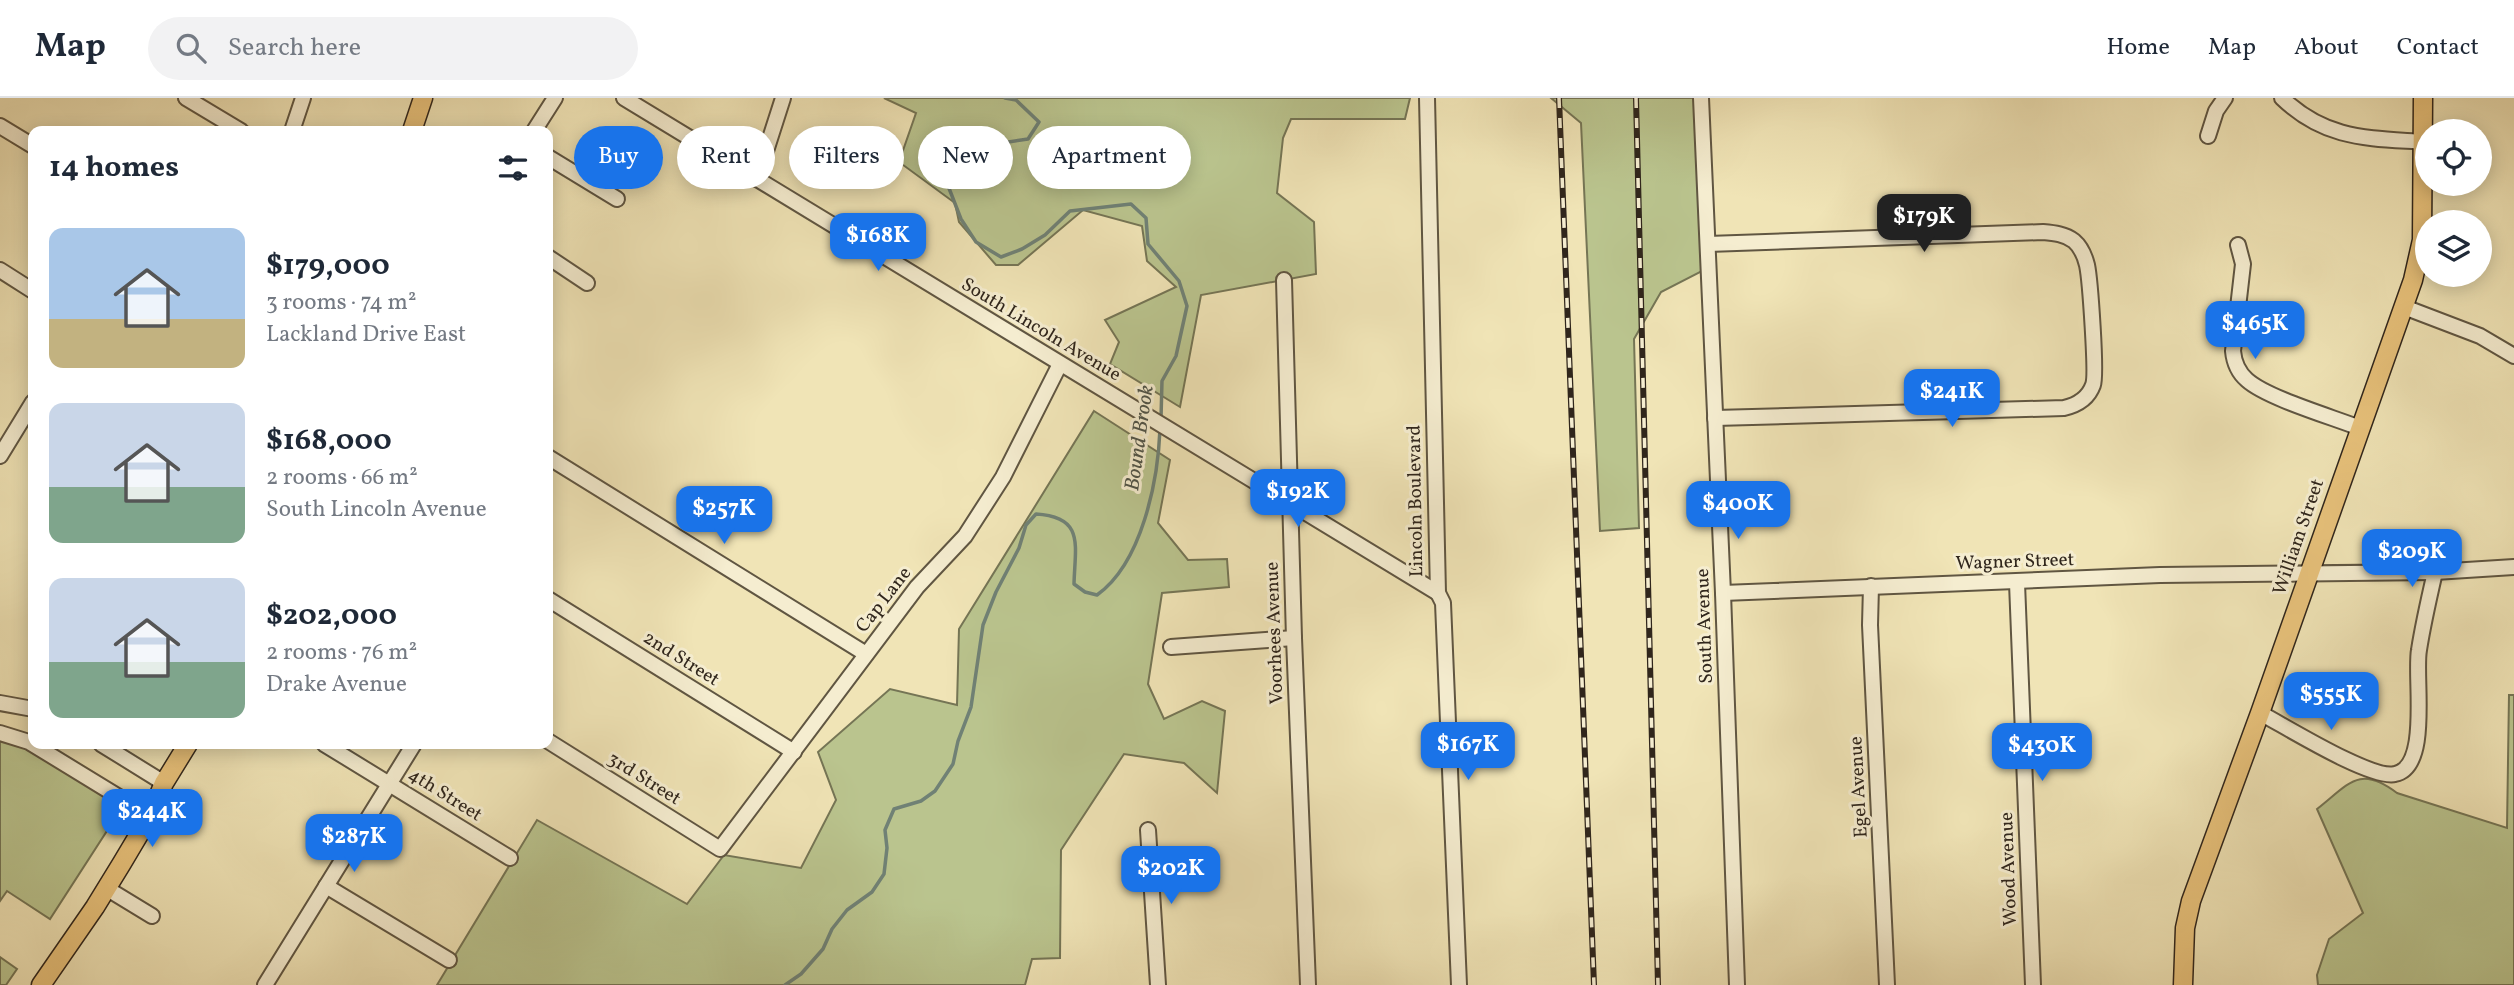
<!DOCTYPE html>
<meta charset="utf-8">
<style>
:root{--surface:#fff;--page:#f2f2f3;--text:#1f2937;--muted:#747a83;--line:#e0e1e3;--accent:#1a73e8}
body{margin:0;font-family:Vollkorn,serif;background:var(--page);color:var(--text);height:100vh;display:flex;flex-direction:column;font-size:26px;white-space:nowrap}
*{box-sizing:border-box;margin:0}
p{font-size:23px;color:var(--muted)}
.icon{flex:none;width:38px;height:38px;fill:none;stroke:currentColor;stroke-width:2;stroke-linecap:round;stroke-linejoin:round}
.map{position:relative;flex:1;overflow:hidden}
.panel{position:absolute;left:28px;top:28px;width:525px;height:623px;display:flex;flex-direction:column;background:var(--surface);border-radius:14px;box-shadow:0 4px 18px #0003}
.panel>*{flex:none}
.banner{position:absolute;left:574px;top:28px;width:665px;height:63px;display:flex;gap:14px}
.buttons{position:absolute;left:2415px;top:21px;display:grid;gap:14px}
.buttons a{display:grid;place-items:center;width:77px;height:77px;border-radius:50%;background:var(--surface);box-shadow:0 4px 18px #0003;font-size:35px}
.price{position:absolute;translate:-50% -60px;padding:0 16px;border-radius:14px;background:var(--accent);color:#fff;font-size:23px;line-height:46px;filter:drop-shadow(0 2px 4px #0008)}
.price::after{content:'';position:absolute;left:50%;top:42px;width:21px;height:16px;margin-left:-10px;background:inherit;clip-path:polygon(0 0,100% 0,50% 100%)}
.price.current{background:#222;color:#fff}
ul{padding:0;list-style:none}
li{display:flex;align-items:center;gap:21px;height:175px;padding:0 21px}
li span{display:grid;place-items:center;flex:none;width:196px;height:140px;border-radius:14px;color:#555}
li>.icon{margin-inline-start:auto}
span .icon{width:84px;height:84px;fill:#fffc;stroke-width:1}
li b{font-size:30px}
h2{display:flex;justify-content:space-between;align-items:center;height:84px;padding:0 21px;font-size:30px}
.tag{padding:0 24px;border-radius:32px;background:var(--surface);box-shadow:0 4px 18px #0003;font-size:24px;line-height:63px}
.tag.current{background:var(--accent);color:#fff}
header{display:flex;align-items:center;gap:42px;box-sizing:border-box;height:98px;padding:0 35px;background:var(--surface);border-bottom:2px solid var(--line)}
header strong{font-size:33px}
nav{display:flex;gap:38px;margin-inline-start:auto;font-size:24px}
.search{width:490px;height:63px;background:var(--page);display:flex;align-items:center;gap:18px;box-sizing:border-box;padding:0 24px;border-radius:38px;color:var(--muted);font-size:26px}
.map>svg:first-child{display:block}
</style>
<header>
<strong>Map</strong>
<div class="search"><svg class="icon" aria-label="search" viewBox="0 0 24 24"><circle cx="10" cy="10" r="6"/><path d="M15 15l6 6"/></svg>Search here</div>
<nav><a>Home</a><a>Map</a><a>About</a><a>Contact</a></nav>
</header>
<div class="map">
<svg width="2514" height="887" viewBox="0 0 2514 887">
<rect width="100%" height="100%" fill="#f0e4b6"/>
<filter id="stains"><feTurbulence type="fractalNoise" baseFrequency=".00286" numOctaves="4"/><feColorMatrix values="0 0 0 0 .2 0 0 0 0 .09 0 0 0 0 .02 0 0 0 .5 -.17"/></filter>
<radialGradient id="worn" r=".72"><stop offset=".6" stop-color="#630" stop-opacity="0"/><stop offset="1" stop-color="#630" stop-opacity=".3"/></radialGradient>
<g fill="#bac48e" stroke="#757555" stroke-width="2">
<polygon points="884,0 1410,0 1405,21 1291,21 1283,40 1277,95 1314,124 1316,176 1201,197 1180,309 1110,266 1119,244 1105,222 1176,189 1147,163 1142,128 1083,112 1018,167 996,167 959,124 955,105 899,64 916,15"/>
<polygon points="1551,0 1704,0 1710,169 1661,194 1634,241 1639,430 1600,433 1581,25"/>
<polygon points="1094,313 1170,362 1158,425 1188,462 1227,461 1229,489 1162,495 1148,586 1164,621 1202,603 1225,613 1217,695 1184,665 1124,656 1061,752 1060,860 1032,861 1025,887 437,887 537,722 687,806 724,757 801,770 836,702 818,654 890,591 957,607 959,531"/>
<path d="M2509,597H2514V887H2318L2317,877L2329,841L2363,815L2317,711C2349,686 2359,666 2397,695L2507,730Z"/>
<polygon points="0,643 17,644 123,708 50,821 7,793 0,803"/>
<polygon points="0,859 17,871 6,887 0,887"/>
</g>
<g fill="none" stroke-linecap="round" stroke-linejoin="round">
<g stroke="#708175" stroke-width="3.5">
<polyline points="1005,0 1016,2 1039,24 1028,41 1002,45 973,36 961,39 949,54 945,80 961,121 976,144 1001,159 1022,151 1045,137 1070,113 1131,106 1146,120 1148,146 1179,183 1187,208 1176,258 1162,283 1161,320"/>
<path d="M785,887L801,876L823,851L832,831L847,812L872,794L884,776L887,750L885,732L894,711L921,703L935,693L953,666L958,643L971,609L983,527L996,494L1019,450L1026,427L1036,416C1085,419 1075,447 1074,486L1085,494L1097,497C1142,465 1158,383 1160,331"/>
</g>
<g stroke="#605642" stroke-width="18">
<g id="minor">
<polyline points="186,0 241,33"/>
<polyline points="624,0 1438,495"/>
<polyline points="1427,0 1438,495 1443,505 1459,887"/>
<polyline points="1701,0 1723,495 1737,887"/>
<path d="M2282,0C2326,42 2368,40 2424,44"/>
<polyline points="0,28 33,48"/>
<polyline points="292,33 303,0"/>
<polyline points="534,33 555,0"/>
<polyline points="2208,38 2216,13 2225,0"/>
<polyline points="548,59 617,101"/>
<polyline points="757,81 783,0"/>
<path d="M1708,146L2043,134C2054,135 2065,136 2074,143C2081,149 2085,159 2087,167C2090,181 2097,277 2093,287C2088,301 2077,307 2064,310L1715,320"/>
<path d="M2238,147L2243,166L2233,253C2234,264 2239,275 2247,282C2267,300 2332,319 2360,330"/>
<polyline points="548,159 587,185"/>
<polyline points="0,172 33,193"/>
<polyline points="1284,182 1294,540 1308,887"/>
<polyline points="2404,209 2480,238 2514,258"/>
<polyline points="0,358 33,304"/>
<polyline points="548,359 866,556"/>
<polyline points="2017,485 2033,887"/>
<polyline points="1871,488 1870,527 1887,887"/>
<polyline points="1723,495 2160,477 2435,474 2514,469"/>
<polyline points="548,501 794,654"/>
<polyline points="1171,549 1294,540"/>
<polyline points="0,605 33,611"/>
<path d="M2260,615C2285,628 2371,682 2395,676C2431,669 2414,578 2419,552C2423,526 2429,500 2435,474"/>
<polyline points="0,635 29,644 150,718"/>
<polyline points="548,643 720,751 917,489 965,438 1003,379 1060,266"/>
<polyline points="101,646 164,685"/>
<polyline points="324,646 510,760"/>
<polyline points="1148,732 1158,887"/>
<polyline points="326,788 449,862"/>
<polyline points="106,790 152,818"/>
<polyline points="265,887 414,646"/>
</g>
</g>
<g stroke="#30261c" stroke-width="21">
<g id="major">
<polyline points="412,33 423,0"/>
<polyline points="41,887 95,809 122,765 150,718 164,685 188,646"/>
<polyline points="2183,887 2185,830 2191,803 2260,615 2413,182 2422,142 2423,0"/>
</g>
</g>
<use href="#minor" stroke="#f5edd0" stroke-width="14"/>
<use href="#major" stroke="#e8c27b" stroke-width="18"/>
<g stroke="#30261c" stroke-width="6">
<g id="rail">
<polyline points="1559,0 1594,887"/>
<polyline points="1636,0 1658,887"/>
</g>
</g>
<use href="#rail" stroke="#f5edd0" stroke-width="3.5" stroke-dasharray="10" stroke-linecap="butt"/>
</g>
<g text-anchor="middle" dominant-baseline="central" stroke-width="6" stroke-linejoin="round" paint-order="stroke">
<g font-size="19" fill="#30261c" stroke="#f5edd0">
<text transform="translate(1041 232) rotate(31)">South Lincoln Avenue</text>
<text transform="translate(1416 403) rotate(-91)">Lincoln Boulevard</text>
<text transform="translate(2299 439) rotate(-71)">William Street</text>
<text transform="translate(2015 464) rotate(-2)">Wagner Street</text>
<text transform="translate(884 502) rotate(-52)">Cap Lane</text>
<text transform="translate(1705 528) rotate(-92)">South Avenue</text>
<text transform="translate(1275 535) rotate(-92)">Voorhees Avenue</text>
<text transform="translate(681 561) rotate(32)">2nd Street</text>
<text transform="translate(644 681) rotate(32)">3rd Street</text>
<text transform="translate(1859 689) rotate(-93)">Egel Avenue</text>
<text transform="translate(445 697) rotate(32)">4th Street</text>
<text transform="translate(2009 771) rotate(-92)">Wood Avenue</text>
</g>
<g font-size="21" font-style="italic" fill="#505448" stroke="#f5edd0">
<text transform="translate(1140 340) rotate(-82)">Bound Brook</text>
</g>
</g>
<rect width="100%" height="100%" filter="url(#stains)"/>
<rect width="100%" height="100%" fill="url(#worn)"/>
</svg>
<div class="buttons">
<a><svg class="icon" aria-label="locate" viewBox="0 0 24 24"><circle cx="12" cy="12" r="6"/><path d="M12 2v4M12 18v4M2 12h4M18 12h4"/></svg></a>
<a><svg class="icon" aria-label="layers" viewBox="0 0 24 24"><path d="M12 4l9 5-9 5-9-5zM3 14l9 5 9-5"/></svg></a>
</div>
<b class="price current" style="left:1924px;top:156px">$179K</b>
<b class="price" style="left:878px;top:175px">$168K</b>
<b class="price" style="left:2255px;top:263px">$465K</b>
<b class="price" style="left:1952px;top:331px">$241K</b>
<b class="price" style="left:1298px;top:431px">$192K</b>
<b class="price" style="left:1738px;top:443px">$400K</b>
<b class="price" style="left:724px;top:448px">$257K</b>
<b class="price" style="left:2412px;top:491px">$209K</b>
<b class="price" style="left:2331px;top:634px">$555K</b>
<b class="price" style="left:1468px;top:684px">$167K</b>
<b class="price" style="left:2042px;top:685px">$430K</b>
<b class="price" style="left:152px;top:751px">$244K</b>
<b class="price" style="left:354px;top:776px">$287K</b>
<b class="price" style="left:1171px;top:808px">$202K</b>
<div class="banner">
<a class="tag current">Buy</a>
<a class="tag">Rent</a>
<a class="tag">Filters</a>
<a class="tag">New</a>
<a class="tag">Apartment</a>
</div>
<section class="panel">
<h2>14 homes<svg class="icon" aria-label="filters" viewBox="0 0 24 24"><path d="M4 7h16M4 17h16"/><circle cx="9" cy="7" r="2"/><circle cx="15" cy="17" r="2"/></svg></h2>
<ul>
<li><span style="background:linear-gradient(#a9c7e8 65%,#c2b280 0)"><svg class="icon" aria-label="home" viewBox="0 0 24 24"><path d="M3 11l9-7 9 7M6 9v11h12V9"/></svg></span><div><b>$179,000</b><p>3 rooms · 74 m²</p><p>Lackland Drive East</p></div></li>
<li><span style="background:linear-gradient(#c9d6e8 60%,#7fa58c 0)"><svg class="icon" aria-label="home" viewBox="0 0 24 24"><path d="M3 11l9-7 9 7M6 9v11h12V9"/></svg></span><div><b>$168,000</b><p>2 rooms · 66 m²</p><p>South Lincoln Avenue</p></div></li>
<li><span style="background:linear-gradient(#c9d6e8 60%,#7fa58c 0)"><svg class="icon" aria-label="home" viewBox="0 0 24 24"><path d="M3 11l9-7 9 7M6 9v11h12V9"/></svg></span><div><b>$202,000</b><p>2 rooms · 76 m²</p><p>Drake Avenue</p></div></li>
</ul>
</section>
</div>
